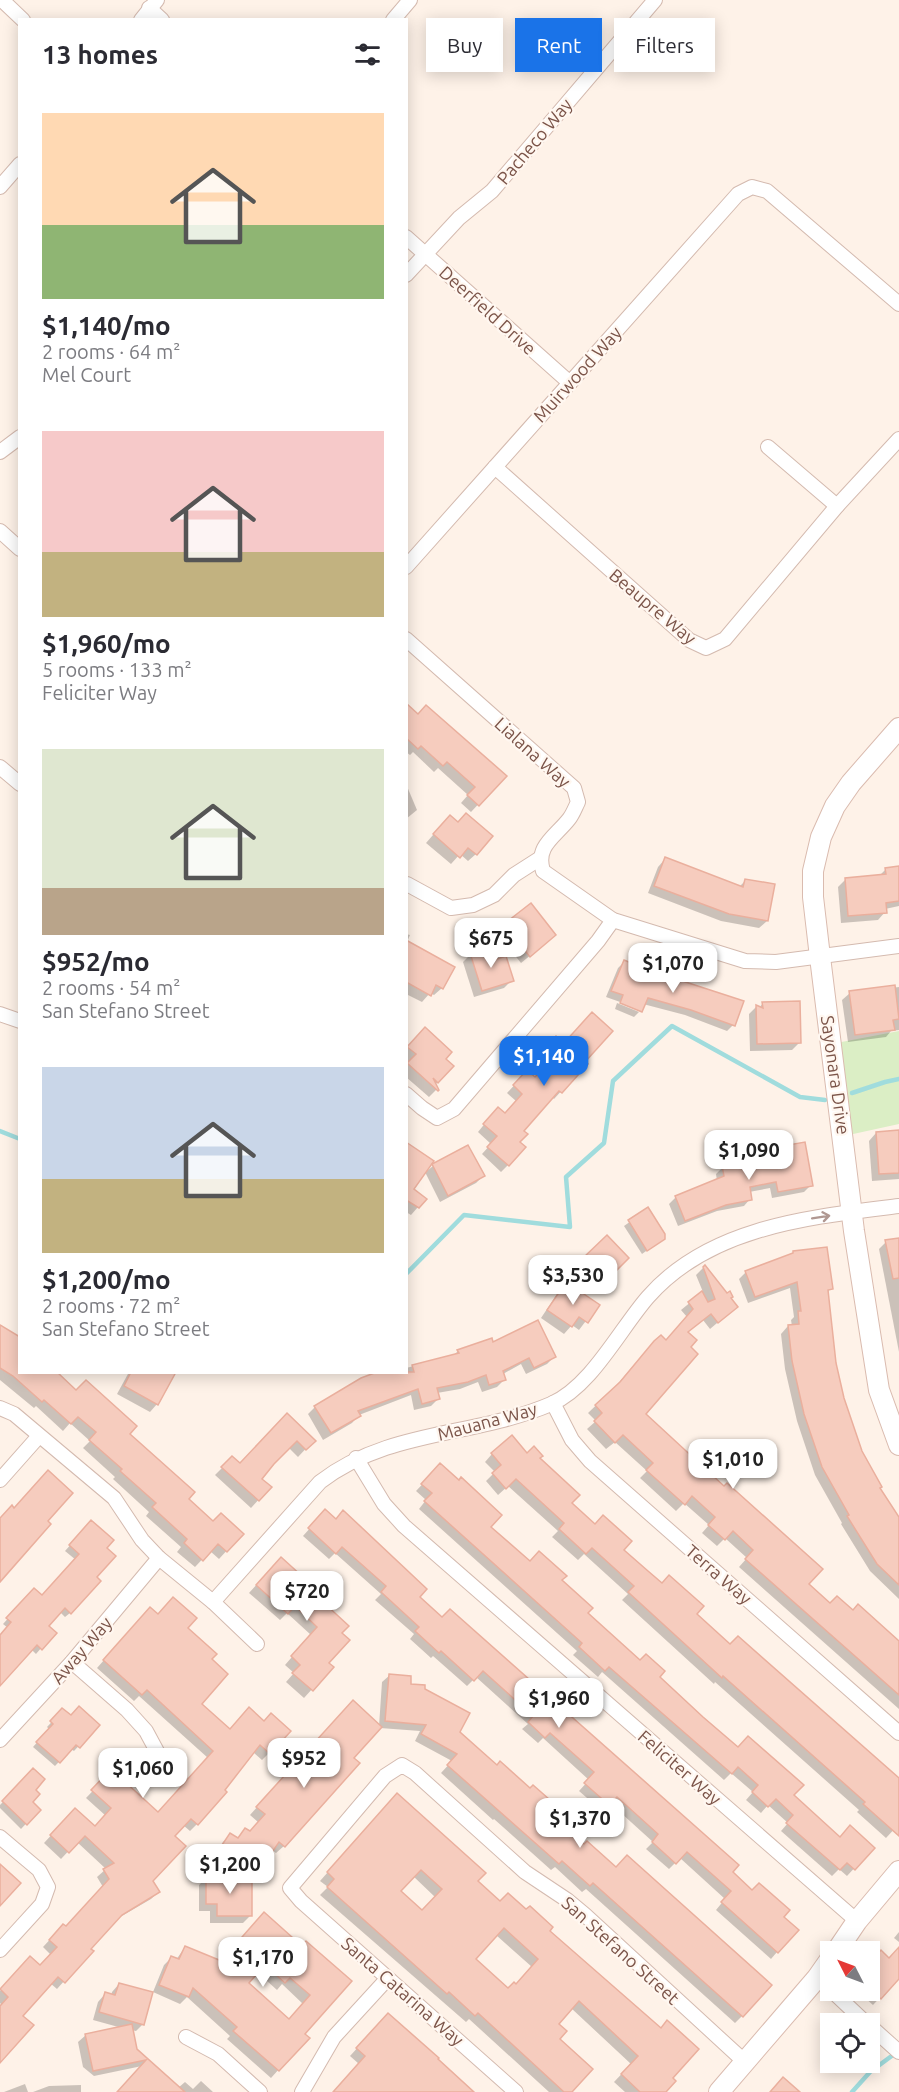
<!DOCTYPE html>
<meta charset="utf-8">
<style>
:root{--surface:#fff;--page:#f7f7f7;--text:#2b2b33;--muted:#7c7c81;--accent:#1a73e8}
body{margin:0;font-family:Ubuntu,sans-serif;background:var(--page);color:var(--text);height:100vh;display:flex;flex-direction:column;font-size:22px;white-space:nowrap}
*{box-sizing:border-box;margin:0}
p{font-size:20px;color:var(--muted)}
.icon{flex:none;width:33px;height:33px;fill:none;stroke:currentColor;stroke-width:2;stroke-linecap:round;stroke-linejoin:round}
.map{position:relative;flex:1;overflow:hidden}
.details{position:absolute;left:18px;top:18px;width:390px;height:1356px;display:flex;flex-direction:column;background:var(--surface);border-radius:0px;box-shadow:0 3px 15px #0003}
.details>*{flex:none}
.banner{position:absolute;left:426px;top:18px;width:382px;height:54px;display:flex;gap:12px}
.needle{width:39px;rotate:312deg}
.buttons{position:absolute;left:820px;top:1941px;display:grid;gap:12px}
.buttons a{display:grid;place-items:center;width:60px;height:60px;border-radius:0px;background:var(--surface);box-shadow:0 3px 15px #0003;font-size:30px}
.price{position:absolute;translate:-50% -51px;padding:0 14px;border-radius:12px;background:#fff;color:#222;font-size:20px;line-height:39px;filter:drop-shadow(0 2px 3px #0008)}
.price::after{content:'';position:absolute;left:50%;top:36px;width:18px;height:14px;margin-left:-9px;background:inherit;clip-path:polygon(0 0,100% 0,50% 100%)}
.price.active{background:var(--accent);color:#fff}
ul{padding:0;list-style:none}
li{display:grid;align-content:center;gap:12px;height:318px;padding:0 24px}
li span{display:grid;place-items:center;height:186px;border-radius:0px;color:#555}
li>.icon{margin-inline-start:auto}
span .icon{width:108px;height:108px;fill:#fffc;stroke-width:1}
li b{font-size:26px}
h2{display:flex;justify-content:space-between;align-items:center;height:72px;padding:0 24px;font-size:26px}
.tag{padding:0 21px;border-radius:0px;background:var(--surface);box-shadow:0 3px 15px #0003;font-size:21px;line-height:54px}
.tag.active{background:var(--accent);color:#fff}
.map>svg:first-child{display:block}
</style>
<div class="map">
<svg width="899" height="2092" viewBox="0 0 899 2092">
<rect width="100%" height="100%" fill="#fef2e8"/>
<polygon fill="#dbeec5" points="899,1031 899,1124 844,1136 831,1044"/>
<g fill="#0003" fill-rule="evenodd">
<polygon points="406,712 418,715 505,776 471,812 461,803 468,795 438,768 434,772 413,752 410,755 406,752"/>
<polygon points="406,784 417,810 406,819"/>
<polygon points="440,827 476,854 468,861 460,854 451,864 426,843"/>
<polygon points="665,859 739,887 746,880 767,921 759,928 721,921 648,893 658,867"/>
<polygon points="899,867 899,906 885,909 885,912 878,920 841,923 838,887 846,879 879,876 886,869"/>
<polygon points="530,905 547,942 521,963 497,933"/>
<polygon points="406,934 410,935 407,942 442,988 434,995 430,993 422,1002 406,994"/>
<polygon points="471,954 493,962 512,980 504,988 474,997 463,962"/>
<polygon points="624,962 733,1025 727,1031 685,1015 643,1004 640,1012 640,1009 606,997 618,968"/>
<polygon points="899,987 899,1030 891,1031 886,1037 848,1042 842,1000 850,993"/>
<polygon points="617,1003 639,1012 634,1017 615,1009"/>
<polygon points="763,1003 799,1043 792,1050 750,1051 749,1014 756,1007 759,1008"/>
<polygon points="417,1037 452,1066 435,1085 437,1089 429,1097 406,1077 406,1066 409,1062 406,1060 406,1049"/>
<polygon points="550,1045 586,1064 554,1099 552,1097 522,1131 508,1165 501,1172 482,1154 491,1144 478,1132 491,1116 504,1115 516,1101 507,1093 520,1079 535,1079 547,1065 538,1058"/>
<polygon points="899,1131 899,1179 872,1181 869,1141 876,1133"/>
<polygon points="406,1144 427,1171 433,1166 468,1147 483,1176 476,1183 440,1202 425,1172 412,1190 418,1207 411,1215 406,1212"/>
<polygon points="771,1150 811,1185 804,1192 772,1198 770,1188 749,1192 750,1199 744,1206 717,1211 678,1226 669,1204 676,1197 717,1181 716,1174 723,1167 765,1159 764,1157"/>
<polygon points="648,1209 664,1238 642,1254 624,1226"/>
<polygon points="606,1237 627,1258 597,1288 576,1267"/>
<polygon points="899,1240 899,1352 879,1249 886,1242"/>
<polygon points="703,1268 736,1307 710,1329 703,1320 686,1332 644,1414 807,1584 830,1605 853,1612 899,1642 899,1709 739,1567 747,1558 725,1538 717,1546 702,1533 709,1525 684,1503 676,1511 640,1478 647,1471 615,1442 606,1449 587,1429 596,1421 588,1413 614,1388 647,1350 666,1341 687,1317 681,1310 703,1292 696,1275"/>
<polygon points="746,1272 831,1288 827,1293 835,1363 843,1398 860,1451 879,1488 899,1520 899,1599 870,1571 841,1524 842,1523 815,1475 797,1421 785,1369 781,1334 788,1326 792,1326 791,1320 794,1317 790,1288 748,1303 739,1279"/>
<polygon points="567,1284 598,1305 579,1330 572,1325 564,1334 541,1318 559,1291"/>
<polygon points="0,1327 20,1372 128,1434 187,1500 212,1523 242,1534 219,1559 210,1551 195,1567 177,1552 181,1547 146,1516 149,1512 113,1479 115,1477 83,1448 90,1441 70,1423 63,1431 36,1406 34,1408 0,1380"/>
<polygon points="493,1344 554,1357 547,1364 526,1374 521,1364 503,1374 505,1379 497,1387 482,1392 478,1382 460,1389 437,1393 438,1399 431,1406 414,1410 411,1395 359,1415 352,1423 323,1440 308,1414 315,1407 406,1372 406,1368 453,1356 458,1351"/>
<polygon points="129,1372 175,1372 157,1404 150,1412 117,1394"/>
<polygon points="287,1415 313,1441 298,1457 289,1448 260,1479 270,1487 251,1508 215,1475 232,1458 239,1465"/>
<polygon points="492,1454 527,1455 538,1459 570,1503 730,1646 899,1781 899,1824 886,1838 857,1812 859,1810 715,1682 714,1684 622,1600 628,1594 584,1554 578,1560 552,1537 558,1531 508,1486 498,1495 486,1481 495,1472 485,1462"/>
<polygon points="434,1472 489,1527 530,1563 560,1581 586,1613 840,1838 873,1848 847,1876 839,1869 832,1876 781,1831 788,1823 768,1805 761,1813 746,1800 753,1792 731,1773 724,1780 602,1672 598,1677 573,1655 577,1651 419,1509 426,1500 416,1491"/>
<polygon points="319,1518 418,1597 797,1930 777,1952 771,1959 716,1910 725,1899 680,1858 669,1869 646,1849 653,1842 610,1803 602,1811 579,1791 589,1780 543,1738 538,1743 522,1729 528,1724 476,1677 467,1686 433,1656 431,1658 410,1639 414,1634 375,1600 381,1594 335,1553 329,1559 303,1536"/>
<polygon points="91,1522 105,1548 95,1577 70,1613 65,1617 60,1612 47,1627 54,1633 36,1654 31,1649 0,1683 0,1636 8,1628 3,1624 34,1590 42,1597 76,1560 65,1551"/>
<polygon points="273,1566 307,1590 340,1633 327,1663 332,1667 304,1698 286,1682 294,1673 285,1665 311,1635 287,1613 280,1620 249,1593"/>
<polygon points="143,1616 157,1616 186,1628 210,1659 200,1704 230,1731 242,1716 269,1753 262,1760 253,1752 223,1790 225,1792 197,1824 190,1831 183,1825 173,1836 152,1881 158,1892 151,1899 115,1920 89,1949 91,1951 57,1989 50,1983 21,2016 0,2061 0,2008 2,2005 0,2003 0,1991 23,1965 40,1967 51,1955 43,1947 56,1933 66,1928 103,1887 97,1877 106,1869 77,1842 61,1859 44,1843 68,1817 94,1828 106,1816 86,1798 111,1772 158,1813 208,1758 139,1696 134,1701 97,1668"/>
<polygon points="390,1675 409,1685 549,1814 742,2016 735,2023 586,1889 582,1892 555,1867 551,1870 494,1819 493,1820 441,1773 452,1761 415,1741 420,1731 380,1728 352,1758 358,1763 284,1846 276,1853 272,1850 250,1880 251,1915 243,1923 210,1923 210,1911 199,1911 199,1885 206,1878 238,1877 212,1859 223,1842 231,1835 237,1839 245,1830 249,1833 258,1822 250,1815 345,1710 379,1726 382,1682"/>
<polygon points="63,1710 71,1717 98,1725 74,1751 71,1749 55,1766 33,1747 49,1729 47,1727"/>
<polygon points="33,1771 34,1790 31,1802 39,1810 21,1829 0,1808 0,1805"/>
<path d="M390,1802L500,1903L548,1931L671,2078L664,2092H625L614,2082L631,2064L571,2008L557,2024L570,2092H549L469,2019L466,2022L320,1895L328,1887L320,1881ZM413,1876L435,1897L422,1912L399,1891ZM496,1935L532,1967L516,1985L508,1990L474,1960Z"/>
<path d="M257,1922L301,1947L350,1982L303,2034L307,2038L271,2078L227,2039L230,2036L187,1997L180,2004L153,1992L164,1965L171,1958L176,1960L185,1947L224,1963L231,1955L229,1953ZM257,1972L277,1990L282,1984L303,2004L288,2020L247,1983Z"/>
<polygon points="899,1932 899,1942 894,1938"/>
<polygon points="899,1948 899,1977 873,2005 856,1990 870,1990 870,1963 889,1959"/>
<polygon points="119,1984 143,2024 136,2031 131,2030 135,2050 178,2088 185,2082 193,2089 201,2081 213,2092 118,2092 142,2066 94,2076 83,2067 78,2042 86,2035 122,2028 93,2020 98,2002 105,1994 111,1996 112,1992"/>
<polygon points="381,2022 463,2092 334,2092 359,2064 350,2056"/>
<polygon points="25,2084 28,2092 3,2092 4,2092"/>
<polygon points="81,2085 81,2092 33,2092 49,2086"/>
</g>
<g fill="none" stroke-linecap="round" stroke-linejoin="round">
<g stroke="#a0dcdd" stroke-width="4.5">
<polyline points="852,1093 885,1082 899,1079"/>
<polyline points="0,1131 20,1139"/>
<polyline points="406,1274 464,1215 570,1227 566,1177 604,1143 613,1081 672,1026 800,1097 825,1100"/>
<polyline points="852,2092 870,2072 897,2052"/>
</g>
</g>
<g fill="#f6ccbe" stroke="#eaaf9d" stroke-width="1.5" fill-rule="evenodd">
<polygon points="406,703 418,714 426,705 507,776 479,806 467,795 475,787 447,762 443,766 421,746 418,749 406,738"/>
<polygon points="466,813 493,836 477,855 468,848 460,858 433,834 450,815 458,822"/>
<polygon points="665,857 743,887 745,879 775,884 768,921 729,914 654,886"/>
<polygon points="899,866 899,901 886,903 887,913 848,916 845,878 886,874 885,868"/>
<polygon points="531,903 556,935 530,957 504,924"/>
<polygon points="406,940 455,967 443,989 436,985 431,996 406,982"/>
<polygon points="490,947 494,960 506,956 514,981 482,991 470,953"/>
<polygon points="624,960 669,979 670,977 744,1001 735,1026 691,1010 648,998 642,1012 620,1003 623,995 611,991"/>
<polygon points="895,985 899,1019 893,1020 895,1030 855,1035 849,991"/>
<polygon points="800,1001 801,1043 757,1044 756,1005 763,1008 762,1002"/>
<polygon points="592,1012 613,1031 585,1062 588,1064 562,1093 559,1091 524,1131 528,1134 520,1142 526,1147 509,1166 487,1147 497,1136 483,1124 498,1107 505,1113 522,1094 513,1085 527,1070 535,1077 553,1058 544,1050 556,1036 564,1043"/>
<polygon points="425,1027 452,1052 446,1059 454,1066 438,1083 433,1078 439,1090 438,1091 407,1063 416,1054 407,1047"/>
<polygon points="899,1130 899,1173 879,1174 876,1132"/>
<polygon points="406,1142 434,1161 414,1189 427,1199 419,1208 406,1200"/>
<polygon points="805,1142 813,1186 778,1192 776,1182 750,1187 752,1200 726,1205 685,1221 675,1196 724,1176 722,1166 772,1156 771,1148"/>
<polygon points="468,1145 485,1176 448,1196 432,1164"/>
<polygon points="648,1207 665,1234 665,1239 647,1251 628,1220"/>
<polygon points="607,1235 629,1258 606,1281 583,1258"/>
<polygon points="899,1238 899,1278 893,1279 885,1240"/>
<polygon points="827,1247 833,1289 828,1290 836,1363 844,1398 862,1451 882,1487 880,1488 899,1517 899,1585 877,1564 847,1516 849,1515 822,1467 804,1414 792,1361 788,1325 799,1324 798,1311 801,1311 797,1282 755,1297 745,1271 793,1253 793,1251"/>
<polygon points="705,1265 727,1293 730,1291 733,1297 731,1298 738,1307 718,1323 711,1314 688,1332 697,1340 691,1347 698,1354 646,1414 724,1486 727,1483 823,1569 809,1584 830,1603 837,1596 853,1610 858,1604 899,1641 899,1695 745,1559 753,1550 733,1531 725,1540 708,1525 715,1517 692,1496 685,1505 646,1470 653,1463 623,1435 615,1443 594,1421 602,1413 595,1405 620,1382 654,1341 661,1335 666,1340 693,1309 688,1302 702,1291 708,1302 715,1299 703,1267"/>
<polygon points="566,1282 600,1305 588,1323 579,1317 572,1327 547,1310"/>
<polygon points="538,1320 556,1357 534,1368 529,1358 503,1371 506,1380 489,1385 486,1375 468,1382 437,1388 440,1399 422,1404 418,1389 358,1411 361,1416 331,1433 314,1406 361,1378 377,1372 414,1372 412,1365 459,1353 457,1350 492,1338 493,1342"/>
<polygon points="0,1325 20,1337 20,1372 57,1372 76,1390 86,1380 137,1426 130,1434 195,1492 189,1499 213,1521 221,1513 244,1534 227,1552 218,1544 203,1561 184,1543 187,1539 152,1507 156,1503 120,1471 122,1469 89,1440 96,1432 78,1417 71,1424 44,1400 42,1402 13,1376 0,1368"/>
<polygon points="131,1372 176,1372 158,1405 124,1386"/>
<polygon points="287,1413 316,1441 306,1450 297,1441 274,1464 262,1479 272,1487 259,1501 221,1467 232,1456 240,1463"/>
<polygon points="512,1435 527,1453 534,1446 543,1456 540,1458 580,1495 572,1503 595,1524 603,1515 632,1541 624,1550 648,1571 662,1583 669,1575 704,1606 697,1614 730,1644 738,1636 899,1778 899,1836 863,1804 865,1802 723,1676 722,1678 628,1592 634,1586 592,1548 586,1554 559,1529 564,1523 516,1479 506,1489 492,1473 501,1465 491,1453"/>
<polygon points="440,1463 459,1480 461,1477 502,1515 491,1527 530,1561 539,1551 567,1576 562,1580 593,1608 588,1613 640,1660 646,1654 665,1671 660,1677 703,1717 738,1747 748,1736 804,1785 794,1795 840,1837 850,1825 875,1848 855,1870 847,1863 840,1870 786,1823 793,1815 776,1799 768,1807 752,1792 758,1785 738,1767 732,1774 609,1667 605,1671 579,1647 582,1643 424,1501 432,1493 421,1484"/>
<polygon points="48,1470 73,1493 48,1521 51,1524 0,1582 0,1518 12,1505 14,1508"/>
<polygon points="325,1509 336,1519 343,1510 427,1589 420,1597 442,1617 450,1609 739,1865 733,1872 752,1890 759,1883 790,1910 784,1917 799,1930 778,1953 721,1902 731,1891 687,1852 676,1864 652,1842 658,1834 617,1797 609,1805 584,1783 594,1772 550,1733 545,1738 528,1722 533,1716 483,1671 474,1681 441,1651 439,1653 415,1631 419,1627 381,1592 386,1586 342,1547 336,1554 308,1528"/>
<polygon points="91,1520 114,1540 107,1548 116,1556 97,1577 101,1581 71,1614 65,1608 49,1626 57,1633 42,1650 37,1645 0,1686 0,1635 11,1622 6,1618 34,1588 42,1595 79,1554 69,1545"/>
<polygon points="281,1557 313,1586 310,1590 349,1626 342,1633 350,1640 329,1663 334,1667 313,1691 292,1673 300,1665 291,1656 317,1627 295,1606 288,1614 256,1585"/>
<polygon points="173,1597 197,1618 188,1628 217,1654 212,1659 228,1674 202,1704 230,1729 249,1707 264,1721 271,1713 291,1731 270,1754 260,1745 225,1790 227,1792 198,1825 191,1819 175,1836 186,1846 153,1881 160,1892 122,1915 91,1949 94,1951 65,1983 58,1977 23,2016 34,2025 0,2063 0,2006 8,1997 0,1989 30,1956 40,1965 57,1947 49,1940 63,1924 66,1926 109,1879 103,1869 114,1863 85,1836 69,1853 50,1835 75,1808 95,1826 111,1808 91,1790 111,1769 158,1812 213,1751 147,1690 142,1695 103,1660 150,1607 158,1614"/>
<polygon points="389,1674 411,1676 411,1684 425,1685 425,1689 470,1713 460,1732 497,1765 500,1761 530,1788 533,1785 558,1807 551,1814 584,1844 587,1841 616,1867 627,1855 772,1985 743,2017 593,1883 590,1886 562,1861 559,1864 447,1765 457,1754 421,1734 426,1725 385,1721"/>
<polygon points="353,1700 382,1727 354,1758 360,1763 285,1847 279,1842 255,1877 218,1851 230,1833 238,1838 245,1828 250,1831 265,1814 256,1807"/>
<polygon points="79,1706 100,1725 80,1748 76,1745 60,1763 36,1742 53,1724 50,1721 62,1708 71,1715"/>
<polygon points="33,1768 45,1779 36,1790 40,1794 33,1802 41,1810 27,1825 2,1801"/>
<path d="M397,1793L486,1873L478,1881L500,1901L508,1893L526,1909L530,1906L553,1927L550,1931L661,2028L667,2020L699,2049L673,2078L676,2081L666,2092H640L621,2074L638,2056L579,2001L559,2024L567,2031L560,2039L593,2069L572,2092H564L478,2013L475,2016L449,1992L447,1994L327,1887L334,1879L327,1872ZM421,1870L442,1889L422,1910L401,1891ZM504,1928L538,1959L516,1984L514,1982L508,1988L476,1959Z"/>
<polygon points="0,1864 21,1883 0,1906"/>
<polygon points="206,1876 252,1876 252,1916 217,1916 217,1904 206,1904"/>
<path d="M264,1912L302,1946L306,1941L352,1981L305,2034L310,2038L279,2071L233,2031L237,2027L193,1988L189,1997L159,1985L171,1956L179,1959L185,1946L224,1962L237,1947L235,1945ZM265,1965L285,1983L290,1978L310,1995L289,2019L249,1983Z"/>
<polygon points="899,1947 899,1979 881,1999 870,1989 870,1962 881,1950 889,1958"/>
<polygon points="119,1983 153,1992 144,2025 99,2012 105,1992 115,1995"/>
<polygon points="388,2013 439,2058 438,2059 474,2092 333,2092 365,2056 356,2048"/>
<polygon points="132,2024 137,2049 185,2092 117,2092 146,2060 93,2071 85,2034"/>
<polygon points="783,2077 800,2092 770,2092"/>
</g>
<g fill="none" stroke-linecap="round" stroke-linejoin="round">
<g stroke="#d4baaf" stroke-width="16">
<g id="street">
<polyline points="2,0 23,20"/>
<polyline points="149,8 162,20"/>
<polyline points="141,20 157,0"/>
<polyline points="393,20 410,0"/>
<polyline points="0,187 20,164"/>
<polyline points="406,237 570,383"/>
<polyline points="406,275 459,218 492,191 655,0"/>
<polyline points="768,447 837,506"/>
<polyline points="0,452 20,437"/>
<polyline points="495,467 689,640 706,648 725,639 837,506 899,439"/>
<polyline points="0,531 20,549"/>
<polyline points="406,567 738,194 752,187 767,191 899,304"/>
<path d="M406,639L574,788L578,802C575,808 573,814 569,819C555,837 535,846 543,871L613,920L745,961L776,962L899,946"/>
<polyline points="0,767 20,784"/>
<polyline points="407,884 451,908 473,905 494,895 514,875 539,859"/>
<polyline points="0,1014 20,1021"/>
<polyline points="406,1094 422,1108 437,1118 454,1109 598,941 613,920"/>
<polyline points="553,1403 572,1440 590,1461 899,1733"/>
<polyline points="0,1408 14,1414 114,1498 142,1540 159,1558 213,1602 257,1644"/>
<polyline points="356,1458 384,1504 404,1526 857,1921"/>
<polyline points="0,1480 39,1436"/>
<path d="M213,1602L320,1482C389,1429 474,1437 551,1404C591,1387 620,1329 648,1297C710,1226 812,1217 899,1206"/>
<polyline points="72,1662 127,1710 146,1731 160,1757"/>
<polyline points="0,1740 72,1662 159,1558"/>
<polyline points="0,1837 39,1870 48,1887 42,1904 0,1950"/>
<polyline points="831,1990 867,2024"/>
<polyline points="870,2026 899,2052"/>
<polyline points="186,2037 218,2054 260,2092"/>
<polyline points="302,2092 334,2037 388,1978"/>
<polyline points="516,2092 301,1901 290,1888 385,1776 402,1765 415,1773 525,1872 567,1900 585,1915 745,2062"/>
</g>
</g>
<g stroke="#dabbaf" stroke-width="22">
<g id="secondary">
<polyline points="899,728 851,783 835,806 821,837 813,871 813,897 820,957 854,1231 879,1390 899,1445"/>
<polyline points="836,1952 857,1921 899,1871"/>
<polyline points="719,2092 817,1978 831,1958"/>
</g>
</g>
<use href="#street" stroke="#fff" stroke-width="14"/>
<use href="#secondary" stroke="#fff" stroke-width="20"/>
</g>
<defs><path id="oneway-shaft" d="M-6 0H5M1.5-3L5.5 0L1.5 3" fill="none" stroke-width="1.6" stroke-linecap="round" stroke-linejoin="round" transform="scale(1.5)"/></defs>
<use stroke="#b09892" href="#oneway-shaft" transform="translate(821 1217) rotate(-9)"/>
<g text-anchor="middle" dominant-baseline="central" stroke-width="4.5" stroke-linejoin="round" paint-order="stroke">
<g font-size="18" fill="#7b5449" stroke="#fff7f0">
<text transform="translate(534 141) rotate(-50)">Pacheco Way</text>
<text transform="translate(488 310) rotate(42)">Deerfield Drive</text>
<text transform="translate(577 374) rotate(-48)">Muirwood Way</text>
<text transform="translate(653 606) rotate(40)">Beaupre Way</text>
<text transform="translate(533 752) rotate(42)">Lialana Way</text>
<text transform="translate(836 1075) rotate(82)">Sayonara Drive</text>
<text transform="translate(487 1421) rotate(-15)">Mauana Way</text>
<text transform="translate(719 1574) rotate(41)">Terra Way</text>
<text transform="translate(81 1650) rotate(-49)">Away Way</text>
<text transform="translate(680 1767) rotate(41)">Feliciter Way</text>
<text transform="translate(621 1950) rotate(42)">San Stefano Street</text>
<text transform="translate(403 1991) rotate(41)">Santa Catarina Way</text>
</g>
</g>
</svg>
<div class="buttons">
<a><svg class="needle" viewBox="-14 -14 28 28"><path d="M0-13l5 13h-10z" fill="#e53935"/><path d="M0 13l5-13h-10z" fill="#7c7c81"/></svg></a>
<a><svg class="icon" aria-label="locate" viewBox="0 0 24 24"><circle cx="12" cy="12" r="6"/><path d="M12 2v4M12 18v4M2 12h4M18 12h4"/></svg></a>
</div>
<b class="price" style="left:491px;top:969px">$675</b>
<b class="price" style="left:673px;top:994px">$1,070</b>
<b class="price active" style="left:544px;top:1087px">$1,140</b>
<b class="price" style="left:749px;top:1181px">$1,090</b>
<b class="price" style="left:573px;top:1306px">$3,530</b>
<b class="price" style="left:733px;top:1490px">$1,010</b>
<b class="price" style="left:307px;top:1622px">$720</b>
<b class="price" style="left:559px;top:1729px">$1,960</b>
<b class="price" style="left:304px;top:1789px">$952</b>
<b class="price" style="left:143px;top:1799px">$1,060</b>
<b class="price" style="left:580px;top:1849px">$1,370</b>
<b class="price" style="left:230px;top:1895px">$1,200</b>
<b class="price" style="left:263px;top:1988px">$1,170</b>
<div class="banner">
<a class="tag">Buy</a>
<a class="tag active">Rent</a>
<a class="tag">Filters</a>
</div>
<section class="details">
<h2>13 homes<svg class="icon" aria-label="filters" viewBox="0 0 24 24"><path d="M4 7h16M4 17h16"/><circle cx="9" cy="7" r="2"/><circle cx="15" cy="17" r="2"/></svg></h2>
<ul>
<li><span style="background:linear-gradient(#ffd9b3 60%,#8fb573 0)"><svg class="icon" aria-label="home" viewBox="0 0 24 24"><path d="M3 11l9-7 9 7M6 9v11h12V9"/></svg></span><div><b>$1,140/mo</b><p>2 rooms · 64 m²</p><p>Mel Court</p></div></li>
<li><span style="background:linear-gradient(#f6c9c9 65%,#c2b280 0)"><svg class="icon" aria-label="home" viewBox="0 0 24 24"><path d="M3 11l9-7 9 7M6 9v11h12V9"/></svg></span><div><b>$1,960/mo</b><p>5 rooms · 133 m²</p><p>Feliciter Way</p></div></li>
<li><span style="background:linear-gradient(#dfe7d0 75%,#b9a48a 0)"><svg class="icon" aria-label="home" viewBox="0 0 24 24"><path d="M3 11l9-7 9 7M6 9v11h12V9"/></svg></span><div><b>$952/mo</b><p>2 rooms · 54 m²</p><p>San Stefano Street</p></div></li>
<li><span style="background:linear-gradient(#c9d6e8 60%,#c2b280 0)"><svg class="icon" aria-label="home" viewBox="0 0 24 24"><path d="M3 11l9-7 9 7M6 9v11h12V9"/></svg></span><div><b>$1,200/mo</b><p>2 rooms · 72 m²</p><p>San Stefano Street</p></div></li>
</ul>
</section>
</div>
